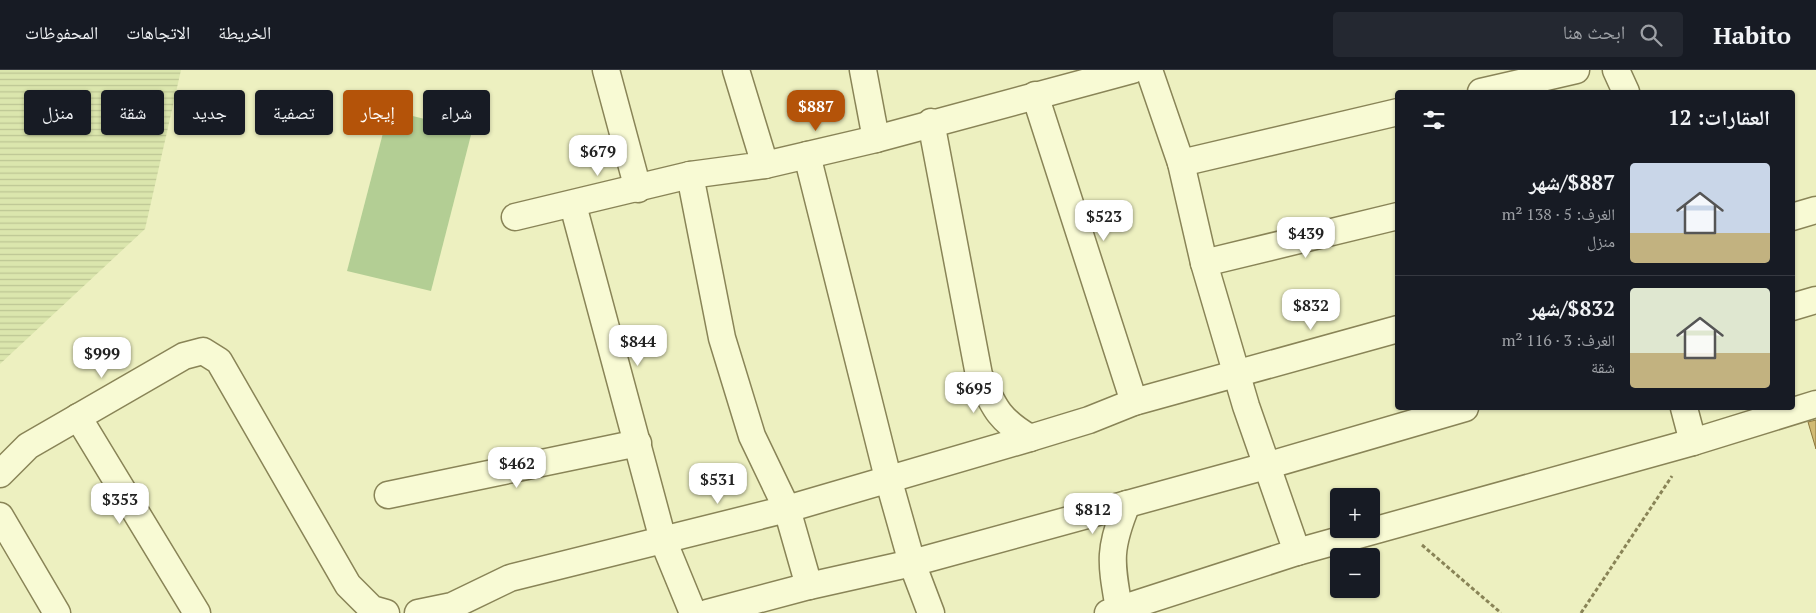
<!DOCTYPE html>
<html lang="ar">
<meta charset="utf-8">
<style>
:root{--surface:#171b24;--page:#242831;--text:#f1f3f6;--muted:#9ea1a6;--line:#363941;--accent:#b45309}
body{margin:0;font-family:"PT Serif","Noto Naskh Arabic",serif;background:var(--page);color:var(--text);direction:rtl;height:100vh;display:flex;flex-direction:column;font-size:19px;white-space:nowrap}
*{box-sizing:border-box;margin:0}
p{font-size:16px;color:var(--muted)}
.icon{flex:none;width:28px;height:28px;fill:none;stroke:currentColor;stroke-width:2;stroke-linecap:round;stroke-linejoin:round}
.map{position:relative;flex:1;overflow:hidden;direction:ltr}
.panel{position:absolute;left:1395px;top:20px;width:400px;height:320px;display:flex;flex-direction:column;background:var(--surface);border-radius:5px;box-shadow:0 1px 4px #0004;direction:rtl}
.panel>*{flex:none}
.top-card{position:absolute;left:15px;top:20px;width:475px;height:45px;direction:rtl;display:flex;gap:10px}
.fabs{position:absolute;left:1330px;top:418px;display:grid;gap:10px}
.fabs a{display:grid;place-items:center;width:50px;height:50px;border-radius:5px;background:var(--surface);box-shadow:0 1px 4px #0004;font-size:25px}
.price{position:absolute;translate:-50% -42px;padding:0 11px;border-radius:10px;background:#fff;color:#222;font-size:16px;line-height:32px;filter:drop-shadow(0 1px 2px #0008)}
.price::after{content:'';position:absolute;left:50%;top:30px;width:15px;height:11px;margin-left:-8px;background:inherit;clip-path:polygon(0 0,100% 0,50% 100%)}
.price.current{background:var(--accent);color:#fff}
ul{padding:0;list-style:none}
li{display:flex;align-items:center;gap:15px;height:125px;padding:0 25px}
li+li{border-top:1px solid var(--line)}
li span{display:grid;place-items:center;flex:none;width:140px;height:100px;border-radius:5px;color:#555}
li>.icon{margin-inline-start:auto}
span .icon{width:60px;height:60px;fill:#fffc;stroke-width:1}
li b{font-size:21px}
h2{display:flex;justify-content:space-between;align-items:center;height:60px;padding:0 25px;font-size:21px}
.tag{padding:0 18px;border-radius:5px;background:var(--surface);box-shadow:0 1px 4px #0004;font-size:18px;line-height:45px}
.tag.current{background:var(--accent);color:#fff}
header{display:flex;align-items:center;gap:30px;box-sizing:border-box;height:70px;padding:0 25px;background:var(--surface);border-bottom:1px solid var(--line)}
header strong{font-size:24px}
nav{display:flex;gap:28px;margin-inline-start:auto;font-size:18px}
.search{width:350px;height:45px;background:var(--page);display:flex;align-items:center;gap:12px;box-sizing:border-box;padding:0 18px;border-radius:5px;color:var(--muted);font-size:19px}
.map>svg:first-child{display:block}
</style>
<header>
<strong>Habito</strong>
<div class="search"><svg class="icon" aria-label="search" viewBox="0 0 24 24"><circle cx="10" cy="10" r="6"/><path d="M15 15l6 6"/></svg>ابحث هنا</div>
<nav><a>الخريطة</a><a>الاتجاهات</a><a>المحفوظات</a></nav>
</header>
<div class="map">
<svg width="1816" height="543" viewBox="0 0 1816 543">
<defs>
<pattern id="farmland-rules" width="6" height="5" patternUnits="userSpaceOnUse" patternTransform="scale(1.25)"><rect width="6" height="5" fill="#dbe6ad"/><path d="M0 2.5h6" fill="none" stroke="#bdc694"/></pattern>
</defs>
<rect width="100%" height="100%" fill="#edf0c0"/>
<polygon fill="url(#farmland-rules)" points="0,0 181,0 145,159 0,294"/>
<polygon fill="#b3ce94" points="389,40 472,61 431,221 347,201"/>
<polygon fill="#d0ba74" stroke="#8a763c" points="1816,350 1816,379 1808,352"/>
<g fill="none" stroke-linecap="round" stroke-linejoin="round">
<g stroke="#898457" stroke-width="29">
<g id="street">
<polyline points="606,0 638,119"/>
<polyline points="736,0 765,95 690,105 722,268 752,366 787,439 809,516"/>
<polyline points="863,0 876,69"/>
<polyline points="1616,0 1626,22"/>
<polyline points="1481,22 1576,0"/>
<polyline points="1035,25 1134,332"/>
<path d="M931,52L979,305C994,337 998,349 1030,368L1089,350L1134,332L1398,259"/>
<polyline points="807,85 888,408 912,493 931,543"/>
<polyline points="1181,93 1398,42"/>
<polyline points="765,95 876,69 1132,0"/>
<polyline points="573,135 663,470 693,543"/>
<polyline points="515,147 690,105"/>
<polyline points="1792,147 1816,140"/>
<polyline points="1204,193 1398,146"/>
<polyline points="1792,237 1816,230"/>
<polyline points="1684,338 1693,372"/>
<polyline points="78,347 197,543"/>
<polyline points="0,404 28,376 184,286 203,281 219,291 348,515 372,539 386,543"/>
<polyline points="388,425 638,373"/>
<polyline points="0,446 57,543"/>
<polyline points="1297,482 1693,372 1816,334"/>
<path d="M1119,539C1111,492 1108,480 1127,434"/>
<polyline points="418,543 452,536 510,508 787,439 1030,368"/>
<polyline points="707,543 809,516 912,493 1266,396 1465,338"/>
<polyline points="1108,543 1297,482 1246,336 1204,193 1181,93 1149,0"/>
</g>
</g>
<g stroke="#898457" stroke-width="3" stroke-dasharray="4 2.5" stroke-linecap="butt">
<polyline points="1422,475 1501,543"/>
<polyline points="1581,543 1672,406"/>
</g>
<use href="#street" stroke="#f8fad4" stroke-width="26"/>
</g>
</svg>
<div class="fabs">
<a>+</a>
<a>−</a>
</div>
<b class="price current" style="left:816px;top:62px">$887</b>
<b class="price" style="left:598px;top:107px">$679</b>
<b class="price" style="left:1104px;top:172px">$523</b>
<b class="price" style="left:1306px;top:189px">$439</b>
<b class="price" style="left:1311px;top:261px">$832</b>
<b class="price" style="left:638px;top:297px">$844</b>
<b class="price" style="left:102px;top:309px">$999</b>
<b class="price" style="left:974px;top:344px">$695</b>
<b class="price" style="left:517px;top:419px">$462</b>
<b class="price" style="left:718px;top:435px">$531</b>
<b class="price" style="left:120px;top:455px">$353</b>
<b class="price" style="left:1093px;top:465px">$812</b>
<div class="top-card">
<a class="tag">شراء</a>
<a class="tag current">إيجار</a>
<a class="tag">تصفية</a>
<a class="tag">جديد</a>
<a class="tag">شقة</a>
<a class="tag">منزل</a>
</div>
<section class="panel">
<h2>العقارات: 12<svg class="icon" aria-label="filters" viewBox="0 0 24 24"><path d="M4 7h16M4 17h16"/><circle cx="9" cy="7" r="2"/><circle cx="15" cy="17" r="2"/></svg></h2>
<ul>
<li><span style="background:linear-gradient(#c9d6e8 70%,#c2b280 0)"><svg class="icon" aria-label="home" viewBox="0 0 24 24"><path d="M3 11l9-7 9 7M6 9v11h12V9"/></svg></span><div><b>$887/شهر</b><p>الغرف: 5 · 138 m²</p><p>منزل</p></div></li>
<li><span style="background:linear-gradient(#dfe7d0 65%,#c2b280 0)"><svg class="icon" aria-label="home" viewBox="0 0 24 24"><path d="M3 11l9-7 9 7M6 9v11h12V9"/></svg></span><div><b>$832/شهر</b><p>الغرف: 3 · 116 m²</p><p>شقة</p></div></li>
</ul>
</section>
</div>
